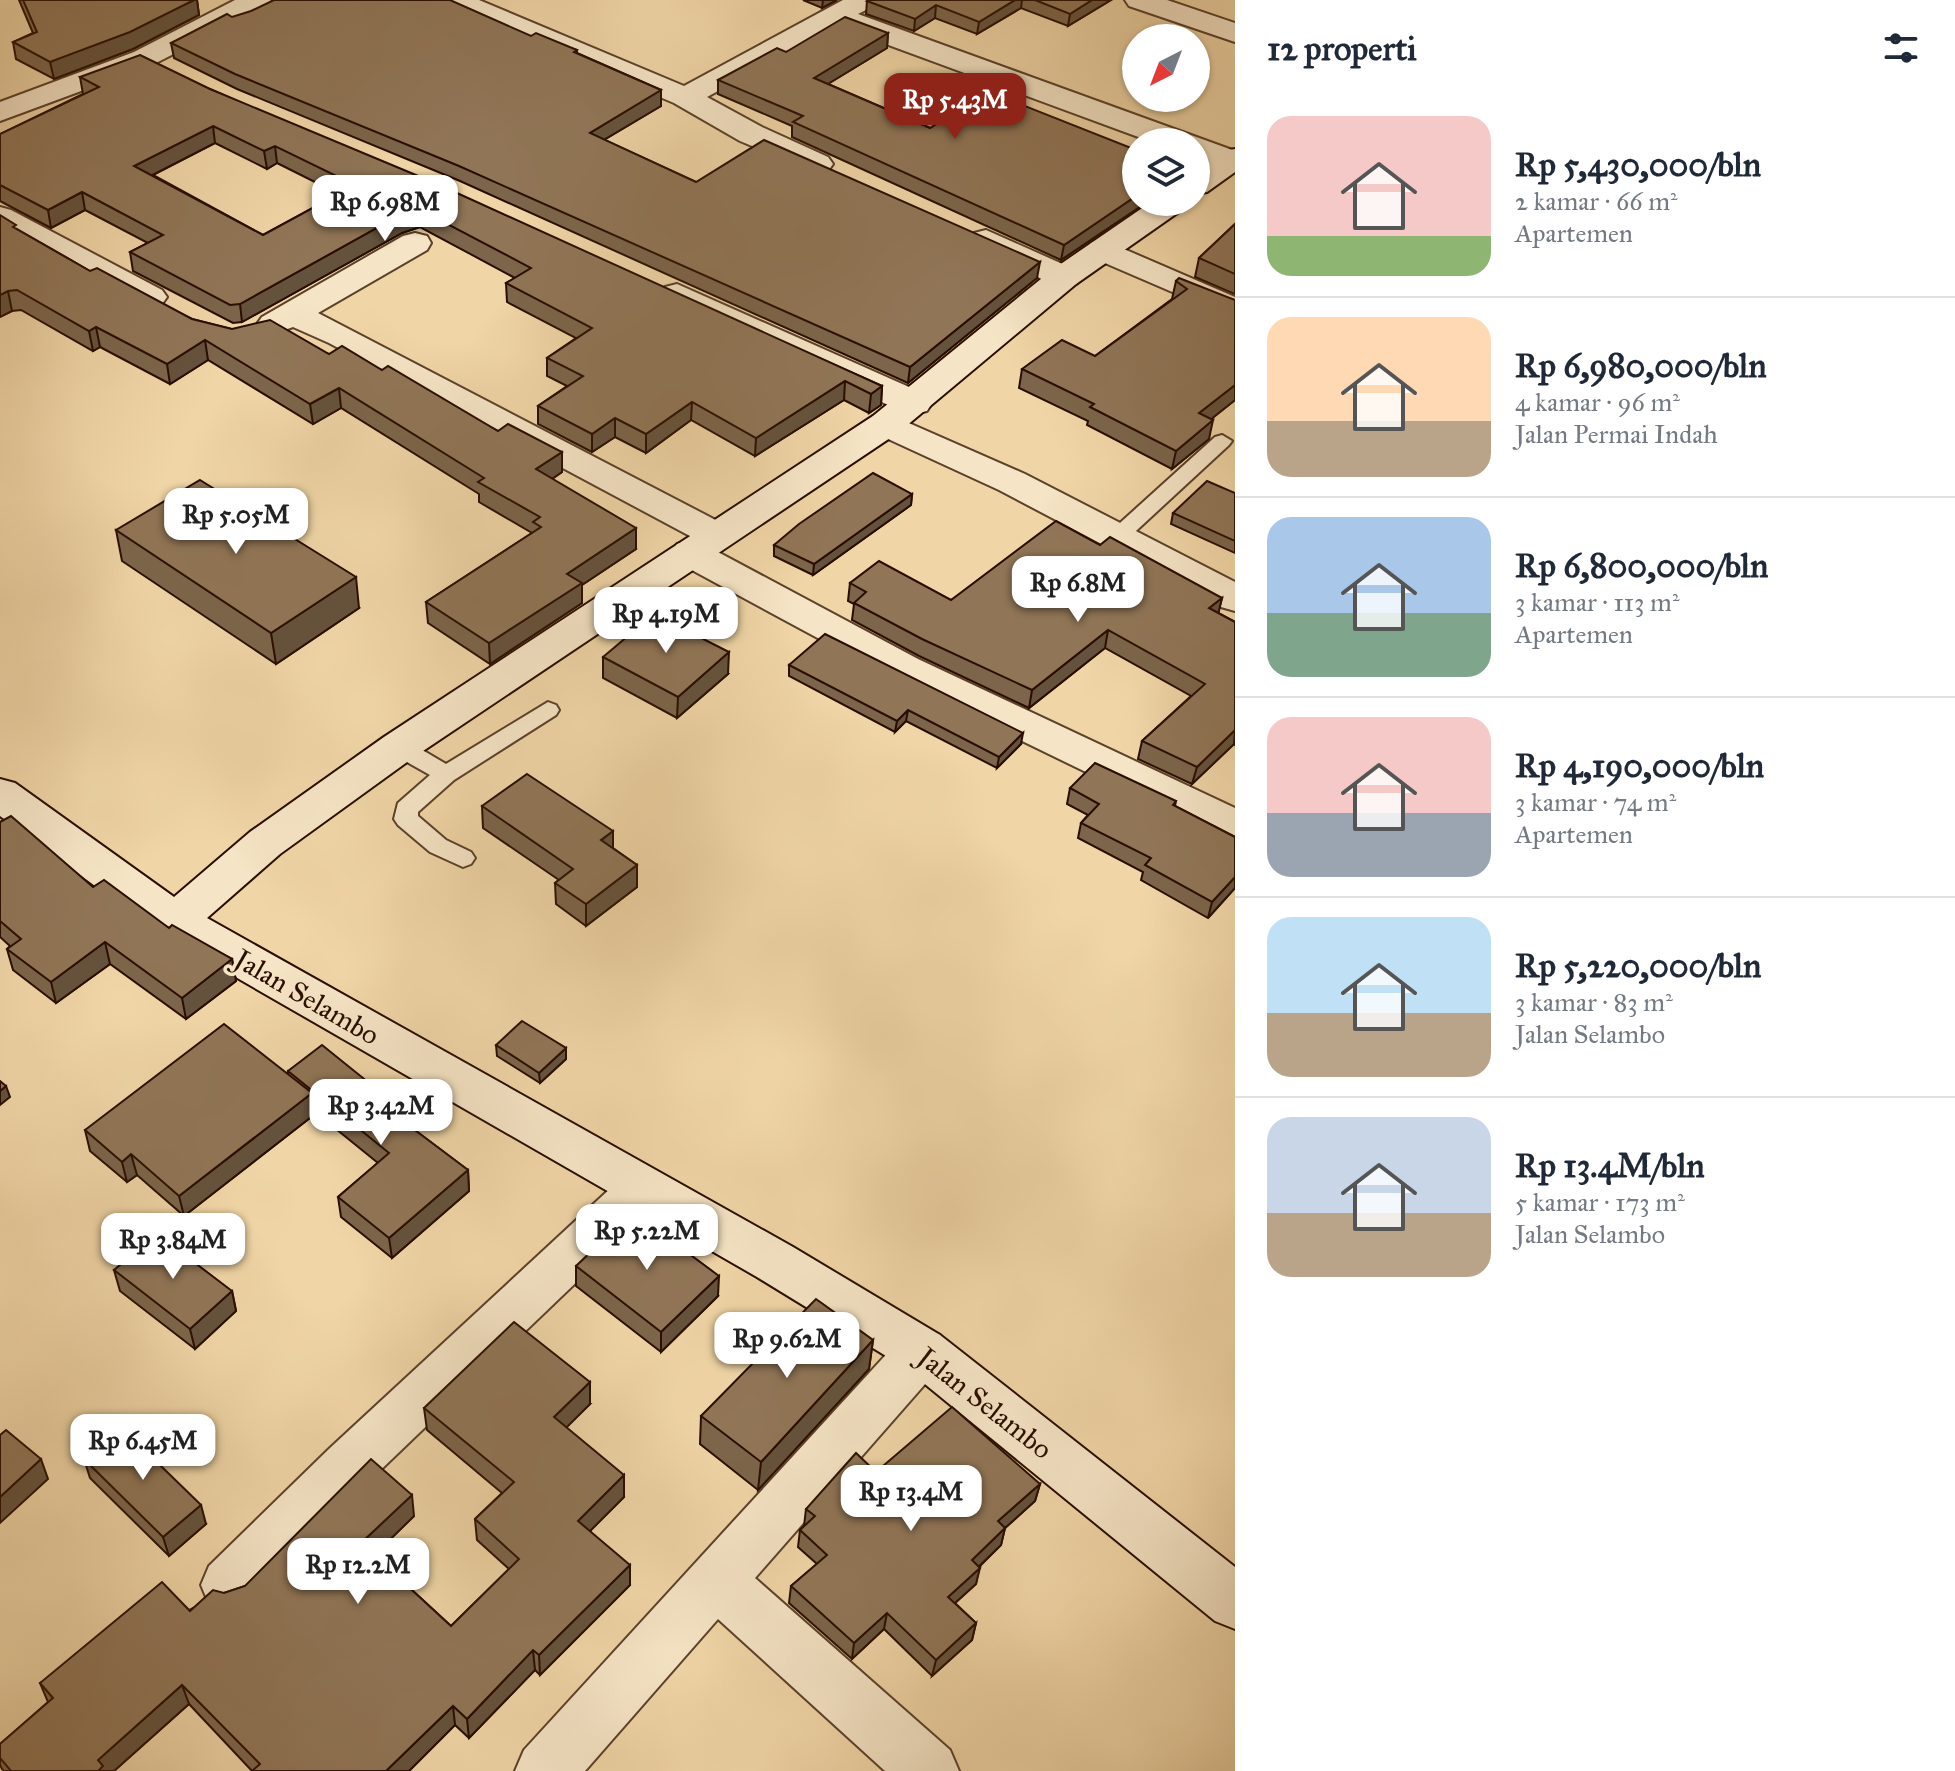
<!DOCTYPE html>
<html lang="id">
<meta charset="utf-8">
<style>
:root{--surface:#fff;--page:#f6f6f7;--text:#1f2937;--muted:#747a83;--line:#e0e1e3;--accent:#8f2418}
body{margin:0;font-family:"IM FELL Great Primer",serif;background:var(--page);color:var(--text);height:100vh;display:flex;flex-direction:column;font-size:30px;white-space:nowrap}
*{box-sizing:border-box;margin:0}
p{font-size:26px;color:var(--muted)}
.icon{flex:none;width:44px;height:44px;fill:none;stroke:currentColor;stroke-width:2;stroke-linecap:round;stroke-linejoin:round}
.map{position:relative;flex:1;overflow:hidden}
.side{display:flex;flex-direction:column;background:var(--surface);width:720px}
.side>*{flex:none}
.needle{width:52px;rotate:222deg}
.controls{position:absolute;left:1122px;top:24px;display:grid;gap:16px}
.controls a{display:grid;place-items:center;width:88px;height:88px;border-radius:50%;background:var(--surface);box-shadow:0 2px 6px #0004;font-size:40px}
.price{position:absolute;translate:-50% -68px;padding:0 18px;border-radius:16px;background:#fff;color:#222;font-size:26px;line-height:52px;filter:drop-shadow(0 2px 4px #0008)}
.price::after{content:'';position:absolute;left:50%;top:48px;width:24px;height:18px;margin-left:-12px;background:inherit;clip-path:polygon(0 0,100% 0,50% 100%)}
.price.on{background:var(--accent);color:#fff}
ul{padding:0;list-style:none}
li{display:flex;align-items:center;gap:24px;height:200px;padding:0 32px}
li+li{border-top:2px solid var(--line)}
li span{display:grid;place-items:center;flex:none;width:224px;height:160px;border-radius:24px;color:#555}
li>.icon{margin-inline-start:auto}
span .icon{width:96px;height:96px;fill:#fffc;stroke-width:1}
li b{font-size:34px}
h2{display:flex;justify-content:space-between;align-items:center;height:96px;padding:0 32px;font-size:34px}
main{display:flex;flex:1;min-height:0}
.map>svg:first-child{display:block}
</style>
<main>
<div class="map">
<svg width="1235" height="1771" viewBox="0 0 1235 1771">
<rect width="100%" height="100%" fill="#f0d5a6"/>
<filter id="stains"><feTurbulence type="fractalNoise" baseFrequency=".0025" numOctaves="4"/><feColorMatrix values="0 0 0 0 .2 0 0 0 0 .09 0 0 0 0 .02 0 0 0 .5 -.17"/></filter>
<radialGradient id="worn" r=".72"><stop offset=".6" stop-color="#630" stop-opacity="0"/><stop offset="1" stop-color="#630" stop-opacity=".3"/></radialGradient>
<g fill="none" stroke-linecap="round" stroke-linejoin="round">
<g stroke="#5b402a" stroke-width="4">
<g id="lane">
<polygon points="1222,435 1232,441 1229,445 1124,542 1110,542 1107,537 1110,532 1215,437"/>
<polygon points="548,702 556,705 559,710 556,715 454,780 418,812 418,816 446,840 471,852 475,858 471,864 463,867 430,852 398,825 394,819 398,803 430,775 391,753 388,747 391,741 407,741 446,764"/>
</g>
</g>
<g stroke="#5b402a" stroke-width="4">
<g id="street">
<polygon points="235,0 271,0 267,6 154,64 0,121 0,102 134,52"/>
<polygon points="441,0 479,0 684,86 843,0 875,0 872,7 858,14 1235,151 1235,171 1196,158 1196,142 1152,142 837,26 707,97 762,127 828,157 833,164 828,171 817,173 740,141 674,103 445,6"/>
<polygon points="1125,0 1167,0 1235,23 1235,42 1129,6"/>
<polygon points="0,207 11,210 162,290 167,297 162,304 150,307 138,304 0,230"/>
<polygon points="986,230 1076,270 1081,277 1076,284 1064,287 1052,284 974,247 970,240 974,233"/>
<polygon points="415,233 427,236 431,243 427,250 318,313 729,527 735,535 729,543 716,547 703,543 329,343 293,327 274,334 262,331 257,324 262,317 403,236"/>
<polygon points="1103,240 1235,297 1235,319 1091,257 1087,250 1091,243"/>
<polygon points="677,284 927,395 932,403 927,411 914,414 901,411 665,301 660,294 665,287"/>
<polygon points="886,413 1025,474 1235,582 1235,611 1221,607 999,490 873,432 868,424 873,416"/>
<polygon points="690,541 703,544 918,659 1235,808 1235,841 1220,837 890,677 677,562 671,553 677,544"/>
<polygon points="643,1168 660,1174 668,1188 660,1202 368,1482 249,1604 229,1611 209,1604 201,1585 209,1566 330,1448 626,1174"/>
<polygon points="922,1328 940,1335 948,1351 940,1367 755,1578 950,1750 959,1771 885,1771 718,1619 585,1771 515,1771 524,1750 904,1335"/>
</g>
</g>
<g stroke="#290e00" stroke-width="4">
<g id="secondary">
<polygon points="1235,149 1235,172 1207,192 1196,194 1196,171 1224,151"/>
<polygon points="1151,202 1188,202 1183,209 1076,284 899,432 414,757 280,854 207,918 793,1247 940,1335 1235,1567 1235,1629 1215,1621 904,1367 757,1277 159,933 0,816 0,779 15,783 174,897 250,832 384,737 873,416 1052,270"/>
</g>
</g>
<use href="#lane" fill="#f5e4c5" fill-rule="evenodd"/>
<use href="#street" fill="#f5e4c5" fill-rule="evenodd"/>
<use href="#secondary" fill="#f5e4c5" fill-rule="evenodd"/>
</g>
<g fill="#7c654a" stroke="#290e00" stroke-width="2" fill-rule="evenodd">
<polygon points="19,0 197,0 199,15 133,49 54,79 16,59 13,42 33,33"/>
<polygon points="803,0 837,0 822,8"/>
<polygon points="869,0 1111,0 1068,26 1021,8 977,34 935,18 914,31 866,14 867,1"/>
<polygon points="232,17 531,36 577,50 577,53 661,90 661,106 604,140 696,182 1037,278 908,383 460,181 237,89 174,58 171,43"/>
<polygon points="888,33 887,48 828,84 930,128 1136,202 1147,202 1061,260 792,137 792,126 718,94 718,80 786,52"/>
<path d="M80,77L210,89L882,386L881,405L869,413L844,400L755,456L691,420L646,453L615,437L592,452L538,424V406L567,386L547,376V358L576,338L507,302L506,283L515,278L420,227L402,233L242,322L233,323L133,271L130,252L148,243L85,210L51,228L0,201V134L83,94ZM215,143L267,169L277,163L339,194L263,235L153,175Z"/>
<polygon points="1235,224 1235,294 1195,277 1199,258"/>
<polygon points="17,229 90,271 192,319 329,354 382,370 498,431 562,452 562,472 552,479 636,549 582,585 582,603 490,664 428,623 426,602 532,533 479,502 479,494 341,408 313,424 208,360 170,384 100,347 93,351 21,310 12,311 0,317"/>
<polygon points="1176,281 1235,300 1235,400 1211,419 1209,439 1172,469 1087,425 1088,421 1019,388 1022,369 1095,356 1172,299"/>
<polygon points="1235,493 1235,553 1171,524 1173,513"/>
<polygon points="912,494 911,505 813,575 774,556 774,545"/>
<polygon points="116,530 359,608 276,664 122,561"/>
<polygon points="1100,545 1222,598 1218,613 1235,622 1235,745 1234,744 1192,784 1138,759 1142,741 1191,696 1105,648 1029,708 919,656 852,620 854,604 848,601 850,583 951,600"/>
<polygon points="603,657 728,674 677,718 603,678"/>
<polygon points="789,665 1021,744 997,768 906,721 895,732 789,676"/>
<polygon points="1070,788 1176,801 1175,806 1235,837 1235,888 1208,918 1141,880 1143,872 1078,838 1081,823 1088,815 1067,804"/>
<polygon points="482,806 613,831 613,848 637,865 637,887 586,926 556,904 555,883 559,880 483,828"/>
<polygon points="0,822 93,887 169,928 232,959 236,981 186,1019 110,964 56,1003 13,970 7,949 10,946 0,937"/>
<polygon points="496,1045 566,1048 566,1059 540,1083 497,1056"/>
<polygon points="288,1071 379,1091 380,1104 468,1170 469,1191 392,1258 341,1217 338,1197 378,1163 315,1112 315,1114 184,1216 137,1175 127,1182 90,1151 85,1130 288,1074"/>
<polygon points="576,1266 718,1296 661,1352 576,1286"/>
<polygon points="114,1270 232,1291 236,1311 195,1349 120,1291"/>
<polygon points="873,1340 869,1369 758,1490 700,1444 701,1416"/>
<polygon points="590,1404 566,1427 624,1497 590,1531 630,1585 540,1675 535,1670 469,1738 455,1725 409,1771 252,1771 189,1704 114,1771 4,1771 2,1769 0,1765 0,1744 48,1702 40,1683 224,1593 245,1586 414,1516 374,1555 451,1626 509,1569 477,1540 475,1519 502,1493 427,1430 424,1408"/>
<polygon points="84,1459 206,1524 169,1556 90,1478"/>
<polygon points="876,1472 1040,1484 1035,1501 1005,1528 1001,1545 979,1567 976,1584 955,1603 976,1623 972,1640 932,1676 884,1629 852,1659 789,1603 791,1586 817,1564 798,1547 800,1530 804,1526 806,1509"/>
</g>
<g fill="#65523c" stroke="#290e00" stroke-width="2">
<polygon points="194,0 197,0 199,15 133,49 54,79 50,62"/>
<polygon points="823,0 837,0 822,8"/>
<polygon points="1015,0 1022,0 1021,8 977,34 979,22"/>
<polygon points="1092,0 1111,0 1068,26 1070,14"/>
<polygon points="936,5 935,18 914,31 915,19"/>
<polygon points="888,33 887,48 813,93 814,78"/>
<polygon points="661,90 661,106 590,148 590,133"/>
<polygon points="213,126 215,143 137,183 134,166"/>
<polygon points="275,146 277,163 267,169 264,151"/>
<polygon points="82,192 85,210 51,228 48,210"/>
<polygon points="1136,196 1136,202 1147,202 1061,260 1064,245"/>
<polygon points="419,209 420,227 402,233 242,322 240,304 400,215"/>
<polygon points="1040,262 1037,278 908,383 910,367"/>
<polygon points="8,291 12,311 0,317 0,295"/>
<polygon points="96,327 100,347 93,351 89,331"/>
<polygon points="205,340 208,360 170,384 167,364"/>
<polygon points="845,381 844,400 755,456 756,438"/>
<polygon points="1235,385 1235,400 1195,432 1199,413"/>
<polygon points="882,386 881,405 869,413 871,394"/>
<polygon points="339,388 341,408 313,424 310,404"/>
<polygon points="692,402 691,420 646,453 646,434"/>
<polygon points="615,418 615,437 592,452 592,434"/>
<polygon points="1213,420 1209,439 1172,469 1176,451"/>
<polygon points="562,452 562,472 536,490 536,469"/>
<polygon points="912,494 911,505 813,575 814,564"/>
<polygon points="636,528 636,549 582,585 582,603 490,664 489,643 567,574"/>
<polygon points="356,577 359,608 276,664 271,633"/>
<polygon points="1222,598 1218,615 1209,608"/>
<polygon points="1108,630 1105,648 1029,708 1032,690"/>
<polygon points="729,652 728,674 677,718 678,697"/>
<polygon points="908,710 906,721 895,732 897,721"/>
<polygon points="1235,730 1234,744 1192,784 1197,767"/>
<polygon points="1023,733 1021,744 997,768 999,757"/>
<polygon points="613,831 613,852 601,840"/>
<polygon points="637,865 637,887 586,926 586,904"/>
<polygon points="1235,877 1235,888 1208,918 1212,902"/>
<polygon points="105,942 110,964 56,1003 51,982"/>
<polygon points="232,959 236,981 186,1019 182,998"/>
<polygon points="566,1048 566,1059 540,1083 539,1073"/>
<polygon points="6,1086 10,1097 0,1105 0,1091"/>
<polygon points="379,1091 381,1112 371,1097"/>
<polygon points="312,1093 315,1114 184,1216 179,1196"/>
<polygon points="131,1154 137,1175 127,1182 122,1162"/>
<polygon points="468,1170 469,1191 392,1258 389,1238"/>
<polygon points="719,1276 718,1296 661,1352 661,1332"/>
<polygon points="232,1291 236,1311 195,1349 190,1329"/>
<polygon points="873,1340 869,1369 758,1490 761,1462"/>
<polygon points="590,1382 590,1404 555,1439 554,1417"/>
<polygon points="41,1459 48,1479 0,1523 0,1497"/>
<polygon points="624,1475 624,1497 579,1542 578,1521"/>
<polygon points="1040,1484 1035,1501 994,1538 998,1521"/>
<polygon points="412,1495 414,1516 365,1564 361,1543"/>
<polygon points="201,1505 206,1524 169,1556 163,1537"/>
<polygon points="1005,1528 1001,1545 968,1577 972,1560"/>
<polygon points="630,1565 630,1585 540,1675 539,1655"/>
<polygon points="980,1568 976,1584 944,1613 948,1597"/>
<polygon points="887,1613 884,1629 852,1659 854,1643"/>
<polygon points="976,1623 972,1640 932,1676 936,1660"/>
<polygon points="533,1650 535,1670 469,1738 467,1719"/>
<polygon points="182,1685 189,1704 114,1771 98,1771 98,1760"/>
<polygon points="453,1706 455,1725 409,1771 386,1771"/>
</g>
<g fill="#907556" stroke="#290e00" stroke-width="2" fill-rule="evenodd">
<polygon points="23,0 194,0 130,32 50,62 13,42 37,32"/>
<polygon points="274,0 450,0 531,36 536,33 577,50 574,52 661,90 590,133 696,182 764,140 1040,262 910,367 459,166 235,74 171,43 227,14 232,17 251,11"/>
<polygon points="869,0 1015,0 979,22 936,5 915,19 867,1"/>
<polygon points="1035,0 1092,0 1070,14"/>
<polygon points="845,17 888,33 814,78 930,128 987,91 1136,150 1136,196 1064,245 793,122 803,116 718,80 777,48 786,52"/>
<path d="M140,55L210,89L435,183L882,386L871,394L845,381L756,438L692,402L646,434L615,418L592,434L538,406L583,376L547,358L592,328L506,283L531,268L419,209L400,215L240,304L230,305L130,252L163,235L82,192L48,210L0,185V134L99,87L80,77ZM213,126L264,151L275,146L355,185L263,235L134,166Z"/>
<polygon points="0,215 16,225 13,227 90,271 97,268 192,319 232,329 270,320 329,354 342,346 382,370 388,366 498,431 508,424 562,452 536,469 636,528 567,574 582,583 489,643 426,602 541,527 533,522 540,517 478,482 484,478 339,388 310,404 205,340 167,364 96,327 89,331 17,290 8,291 0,295"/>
<polygon points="1235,224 1235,274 1199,258"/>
<polygon points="1179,278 1235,300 1235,385 1199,413 1213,420 1176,451 1090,407 1094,404 1022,369 1062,340 1095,356 1187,289 1176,281"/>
<polygon points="873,473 912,494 814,564 774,545 799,524"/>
<polygon points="200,480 356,577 271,633 116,530"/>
<polygon points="1207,481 1235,493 1235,541 1173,513"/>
<polygon points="1056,521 1100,545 1110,537 1222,598 1209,608 1235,622 1235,730 1197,767 1142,741 1205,684 1108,630 1032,690 922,639 854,603 866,592 850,583 879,561 951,600"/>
<polygon points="654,614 729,652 678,697 603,657"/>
<polygon points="825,634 1023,733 999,757 908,710 897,721 789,665"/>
<polygon points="1095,763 1176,801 1173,805 1235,837 1235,877 1212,902 1145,865 1151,858 1081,823 1099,804 1070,788"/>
<polygon points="527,774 613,831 601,840 637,865 586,904 555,883 573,869 482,806"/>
<polygon points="11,816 93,887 104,880 169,928 172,925 232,959 182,998 105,942 51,982 7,949 21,939 0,921 0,822"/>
<polygon points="522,1021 566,1048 539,1073 496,1045"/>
<polygon points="224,1024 312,1093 179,1196 131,1154 122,1162 85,1130"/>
<polygon points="322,1045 379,1091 371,1097 468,1170 389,1238 338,1197 389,1153 288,1071"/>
<polygon points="0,1081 6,1086 0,1091"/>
<polygon points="633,1212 719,1276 661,1332 576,1266"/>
<polygon points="157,1234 232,1291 190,1329 114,1270"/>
<polygon points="816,1299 873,1340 761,1462 701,1416"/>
<polygon points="514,1322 590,1382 554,1417 624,1475 578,1521 630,1565 539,1655 533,1650 467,1719 453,1706 386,1771 252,1771 260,1764 182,1685 98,1760 103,1766 98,1771 11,1771 0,1758 0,1744 53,1698 40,1683 162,1582 190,1611 213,1590 224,1593 245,1586 371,1459 412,1495 361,1543 451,1626 519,1559 475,1519 514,1482 424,1408"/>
<polygon points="952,1407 1040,1484 998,1521 1005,1528 972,1560 980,1568 948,1597 976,1623 936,1660 887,1613 854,1643 791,1586 827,1555 800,1530 815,1516 806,1509 856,1453 876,1472"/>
<polygon points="122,1428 201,1505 163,1537 84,1459"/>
<polygon points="6,1430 41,1459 0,1497 0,1435"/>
</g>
<g text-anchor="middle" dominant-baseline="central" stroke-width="7" stroke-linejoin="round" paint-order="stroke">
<g font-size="28" fill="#290e00" stroke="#f5e4c5">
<text transform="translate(307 997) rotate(30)">Jalan Selambo</text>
<text transform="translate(985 1403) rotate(38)">Jalan Selambo</text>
</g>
</g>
<rect width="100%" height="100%" filter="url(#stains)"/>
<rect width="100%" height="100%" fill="url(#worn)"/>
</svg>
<div class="controls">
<a><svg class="needle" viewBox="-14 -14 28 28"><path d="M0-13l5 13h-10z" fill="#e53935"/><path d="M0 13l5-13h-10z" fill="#747a83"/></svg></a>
<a><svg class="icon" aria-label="layers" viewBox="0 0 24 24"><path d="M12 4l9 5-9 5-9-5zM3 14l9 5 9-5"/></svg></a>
</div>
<b class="price on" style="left:955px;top:141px">Rp 5.43M</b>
<b class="price" style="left:385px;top:243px">Rp 6.98M</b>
<b class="price" style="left:236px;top:556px">Rp 5.05M</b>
<b class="price" style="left:1078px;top:624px">Rp 6.8M</b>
<b class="price" style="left:666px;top:655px">Rp 4.19M</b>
<b class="price" style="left:381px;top:1147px">Rp 3.42M</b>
<b class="price" style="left:647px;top:1272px">Rp 5.22M</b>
<b class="price" style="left:173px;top:1281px">Rp 3.84M</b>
<b class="price" style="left:787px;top:1380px">Rp 9.62M</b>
<b class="price" style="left:143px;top:1482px">Rp 6.45M</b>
<b class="price" style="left:911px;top:1533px">Rp 13.4M</b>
<b class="price" style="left:358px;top:1606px">Rp 12.2M</b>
</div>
<section class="side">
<h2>12 properti<svg class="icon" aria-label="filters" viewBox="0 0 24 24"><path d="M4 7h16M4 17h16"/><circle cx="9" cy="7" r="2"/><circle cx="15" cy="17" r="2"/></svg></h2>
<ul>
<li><span style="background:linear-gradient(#f6c9c9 75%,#8fb573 0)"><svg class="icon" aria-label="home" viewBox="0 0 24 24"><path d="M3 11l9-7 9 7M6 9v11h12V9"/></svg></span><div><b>Rp 5,430,000/bln</b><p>2 kamar · 66 m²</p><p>Apartemen</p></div></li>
<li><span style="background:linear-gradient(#ffd9b3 65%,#b9a48a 0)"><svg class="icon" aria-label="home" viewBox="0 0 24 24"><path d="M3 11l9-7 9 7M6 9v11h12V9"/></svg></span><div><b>Rp 6,980,000/bln</b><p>4 kamar · 96 m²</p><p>Jalan Permai Indah</p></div></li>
<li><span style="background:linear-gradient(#a9c7e8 60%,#7fa58c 0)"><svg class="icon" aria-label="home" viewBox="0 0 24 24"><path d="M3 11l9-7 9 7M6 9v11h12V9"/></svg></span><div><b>Rp 6,800,000/bln</b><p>3 kamar · 113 m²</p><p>Apartemen</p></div></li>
<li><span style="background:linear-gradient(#f6c9c9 60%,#9aa5b1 0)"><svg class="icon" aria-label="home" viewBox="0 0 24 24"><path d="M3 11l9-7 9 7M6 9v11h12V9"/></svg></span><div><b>Rp 4,190,000/bln</b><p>3 kamar · 74 m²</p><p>Apartemen</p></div></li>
<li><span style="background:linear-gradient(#bfe0f5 60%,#b9a48a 0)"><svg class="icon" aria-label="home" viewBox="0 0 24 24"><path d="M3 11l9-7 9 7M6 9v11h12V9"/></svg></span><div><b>Rp 5,220,000/bln</b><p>3 kamar · 83 m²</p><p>Jalan Selambo</p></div></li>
<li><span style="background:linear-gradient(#c9d6e8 60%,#b9a48a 0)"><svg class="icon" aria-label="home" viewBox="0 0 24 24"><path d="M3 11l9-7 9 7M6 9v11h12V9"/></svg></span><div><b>Rp 13.4M/bln</b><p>5 kamar · 173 m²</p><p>Jalan Selambo</p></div></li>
</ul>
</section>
</main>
